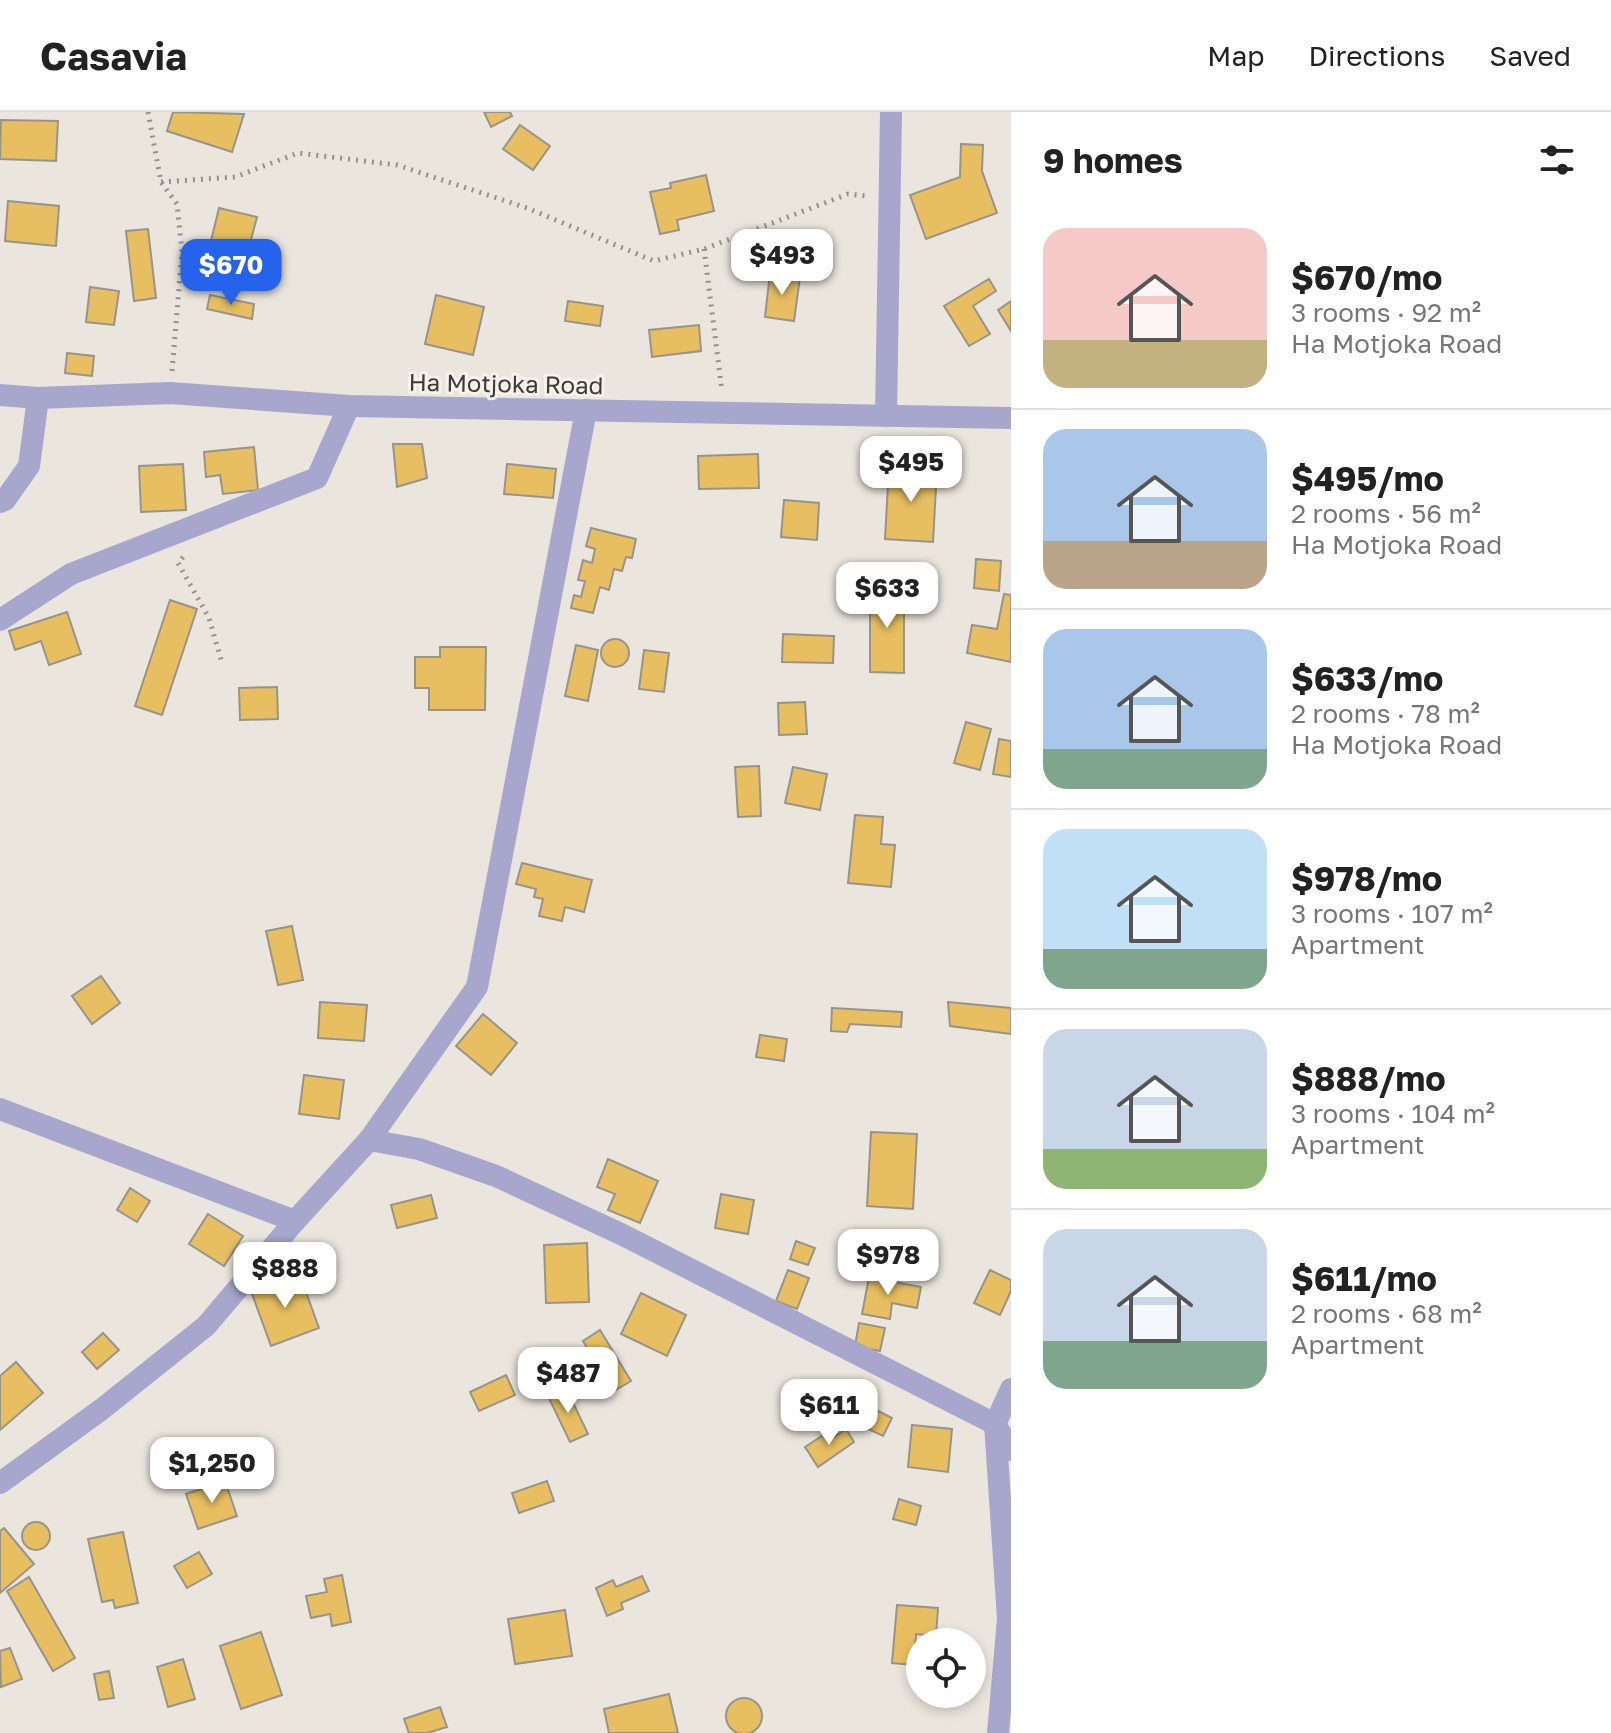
<!DOCTYPE html>
<meta charset="utf-8">
<style>
:root{--surface:#fff;--page:#f6f6f6;--text:#222;--muted:#767676;--line:#e0e0e0;--accent:#2563eb}
body{margin:0;font-family:"Golos Text",sans-serif;background:var(--page);color:var(--text);height:100vh;display:flex;flex-direction:column;font-size:30px;white-space:nowrap}
*{box-sizing:border-box;margin:0}
p{font-size:26px;color:var(--muted)}
.icon{flex:none;width:44px;height:44px;fill:none;stroke:currentColor;stroke-width:2;stroke-linecap:round;stroke-linejoin:round}
.map{position:relative;flex:1;overflow:hidden}
.sheet{display:flex;flex-direction:column;background:var(--surface);width:600px}
.sheet>*{flex:none}
.buttons{position:absolute;left:906px;top:1516px;display:grid;gap:16px}
.buttons a{display:grid;place-items:center;width:80px;height:80px;border-radius:50%;background:var(--surface);box-shadow:0 4px 12px #0003;font-size:40px}
.price{position:absolute;translate:-50% -68px;padding:0 18px;border-radius:16px;background:#fff;color:#222;font-size:26px;line-height:52px;filter:drop-shadow(0 2px 4px #0008)}
.price::after{content:'';position:absolute;left:50%;top:48px;width:24px;height:18px;margin-left:-12px;background:inherit;clip-path:polygon(0 0,100% 0,50% 100%)}
.price.current{background:var(--accent);color:#fff}
ul{padding:0;list-style:none}
li{display:flex;align-items:center;gap:24px;height:200px;padding:0 32px}
li+li{border-top:2px solid var(--line)}
li span{display:grid;place-items:center;flex:none;width:224px;height:160px;border-radius:24px;color:#555}
li>.icon{margin-inline-start:auto}
span .icon{width:96px;height:96px;fill:#fffc;stroke-width:1}
li b{font-size:34px}
h2{display:flex;justify-content:space-between;align-items:center;height:96px;padding:0 32px;font-size:34px}
header{display:flex;align-items:center;gap:48px;box-sizing:border-box;height:112px;padding:0 40px;background:var(--surface);border-bottom:2px solid var(--line)}
header strong{font-size:38px}
nav{display:flex;gap:44px;margin-inline-start:auto;font-size:28px}
main{display:flex;flex:1;min-height:0}
.map>svg:first-child{display:block}
</style>
<header>
<strong>Casavia</strong>
<nav><a>Map</a><a>Directions</a><a>Saved</a></nav>
</header>
<main>
<div class="map">
<svg width="1011" height="1621" viewBox="0 0 1011 1621">
<rect width="100%" height="100%" fill="#eae6dd"/>
<g fill="#e7bf61" stroke="#98948c" stroke-width="2">
<polygon points="173,0 244,2 232,40 167,19"/>
<polygon points="484,0 510,0 512,4 491,15"/>
<polygon points="1,8 58,9 56,49 0,47"/>
<polygon points="520,13 550,34 533,58 503,37"/>
<polygon points="961,32 983,33 982,59 997,101 926,127 910,83 960,65"/>
<polygon points="706,63 714,99 677,108 679,118 660,122 650,80 671,76 670,71"/>
<polygon points="8,89 59,94 56,134 5,129"/>
<polygon points="219,96 257,105 244,154 207,145"/>
<polygon points="148,117 156,186 134,189 126,119"/>
<polygon points="770,161 800,165 794,209 765,205"/>
<polygon points="989,167 996,179 973,194 990,222 969,234 944,194"/>
<polygon points="90,175 119,179 114,213 86,210"/>
<polygon points="210,183 254,192 252,207 207,197"/>
<polygon points="436,183 484,195 473,243 425,232"/>
<polygon points="568,189 603,194 600,214 565,209"/>
<polygon points="1011,189 1011,219 998,198"/>
<polygon points="699,213 701,239 652,245 649,218"/>
<polygon points="67,241 94,244 92,264 65,261"/>
<polygon points="393,332 422,332 427,366 397,375"/>
<polygon points="254,335 258,378 223,382 220,363 206,365 204,340"/>
<polygon points="758,342 759,376 699,377 698,344"/>
<polygon points="183,352 186,398 141,400 139,354"/>
<polygon points="507,352 556,357 553,386 504,382"/>
<polygon points="889,354 937,357 933,430 885,427"/>
<polygon points="784,388 819,391 817,428 781,425"/>
<polygon points="591,416 636,427 632,446 626,445 622,459 614,457 609,478 600,475 593,501 571,496 574,483 581,485 585,469 578,468 583,448 592,451 595,437 586,434"/>
<polygon points="976,447 1001,449 999,479 974,476"/>
<polygon points="870,475 904,475 904,561 870,560"/>
<polygon points="1004,482 1011,483 1011,550 967,541 972,513 997,517"/>
<polygon points="170,488 197,497 162,603 135,594"/>
<polygon points="67,500 81,542 49,553 41,529 15,538 9,519"/>
<polygon points="783,522 834,524 833,551 782,550"/>
<circle cx="615" cy="541" r="14"/>
<polygon points="576,533 598,538 588,589 565,584"/>
<polygon points="440,535 486,535 485,598 429,598 429,576 415,576 415,545 440,545"/>
<polygon points="644,538 669,541 664,580 639,577"/>
<polygon points="277,575 278,607 240,608 239,576"/>
<polygon points="805,590 807,622 779,623 778,591"/>
<polygon points="966,610 991,617 980,658 954,651"/>
<polygon points="999,627 1011,629 1011,665 993,662"/>
<polygon points="759,654 761,704 738,705 735,655"/>
<polygon points="793,655 827,662 820,698 785,691"/>
<polygon points="855,703 883,705 881,732 895,733 891,775 848,771"/>
<polygon points="522,751 592,768 584,800 565,795 562,809 539,804 543,787 534,785 536,777 516,772"/>
<polygon points="292,814 303,868 278,873 266,819"/>
<polygon points="101,864 120,891 92,912 72,884"/>
<polygon points="320,890 367,893 364,929 318,926"/>
<polygon points="948,890 1011,896 1011,922 950,914"/>
<polygon points="832,896 902,900 901,915 850,912 847,920 831,919"/>
<polygon points="483,902 517,931 491,963 456,934"/>
<polygon points="760,923 787,927 784,949 756,945"/>
<polygon points="304,963 344,968 339,1007 299,1002"/>
<polygon points="871,1020 917,1022 913,1097 867,1094"/>
<polygon points="608,1047 658,1069 640,1111 608,1098 615,1082 597,1075"/>
<polygon points="130,1076 150,1089 137,1110 117,1098"/>
<polygon points="721,1082 754,1088 748,1122 715,1116"/>
<polygon points="431,1083 437,1106 397,1116 391,1093"/>
<polygon points="208,1102 243,1124 224,1154 189,1132"/>
<polygon points="796,1129 815,1136 808,1153 790,1147"/>
<polygon points="587,1131 589,1190 546,1191 544,1133"/>
<polygon points="788,1158 809,1166 797,1197 776,1189"/>
<polygon points="990,1158 1011,1168 1011,1179 1000,1203 974,1191"/>
<polygon points="299,1161 319,1216 271,1234 251,1179"/>
<polygon points="869,1165 921,1175 917,1196 892,1191 890,1207 862,1202"/>
<polygon points="641,1181 686,1203 667,1244 621,1222"/>
<polygon points="859,1211 885,1216 880,1239 855,1234"/>
<polygon points="600,1218 631,1269 614,1279 583,1229"/>
<polygon points="103,1221 119,1238 97,1257 82,1240"/>
<polygon points="16,1250 43,1281 0,1318 0,1264"/>
<polygon points="506,1263 515,1283 479,1299 470,1280"/>
<polygon points="566,1276 588,1322 570,1330 548,1284"/>
<polygon points="846,1283 892,1306 883,1324 837,1302"/>
<polygon points="912,1313 952,1317 948,1360 908,1355"/>
<polygon points="846,1317 854,1330 818,1355 805,1335 828,1320 830,1328"/>
<polygon points="181,1328 195,1354 172,1366 158,1340"/>
<polygon points="225,1369 237,1404 198,1417 186,1382"/>
<polygon points="547,1369 554,1389 519,1401 512,1381"/>
<polygon points="899,1387 921,1394 916,1413 893,1407"/>
<circle cx="36" cy="1424" r="14"/>
<polygon points="4,1416 34,1452 0,1481 0,1419"/>
<polygon points="123,1420 138,1491 115,1496 113,1488 102,1490 88,1427"/>
<polygon points="199,1440 212,1462 187,1476 174,1454"/>
<polygon points="342,1463 351,1510 332,1514 330,1502 311,1506 306,1484 327,1480 324,1467"/>
<polygon points="642,1464 649,1479 621,1491 623,1497 607,1504 596,1476 613,1468 616,1475"/>
<polygon points="29,1465 75,1546 53,1559 7,1479"/>
<polygon points="897,1493 938,1496 936,1524 916,1522 914,1553 892,1551"/>
<polygon points="565,1498 572,1544 515,1552 508,1507"/>
<polygon points="261,1520 282,1583 241,1597 220,1534"/>
<polygon points="10,1536 22,1567 1,1575 0,1539"/>
<polygon points="183,1547 195,1587 168,1595 157,1555"/>
<polygon points="109,1559 114,1586 99,1588 94,1562"/>
<polygon points="669,1582 678,1621 609,1621 604,1597"/>
<circle cx="744" cy="1604" r="18"/>
<polygon points="440,1595 447,1615 427,1621 409,1621 404,1607"/>
</g>
<g fill="none" stroke-linecap="round" stroke-linejoin="round">
<g stroke="#95928c" stroke-width="5" stroke-dasharray="2 6" stroke-linecap="butt">
<polyline points="148,0 161,70 177,92 182,140 172,260"/>
<polyline points="161,70 235,65 298,41 397,53 527,96 654,149 704,137 848,82 868,84"/>
<polyline points="704,137 722,279"/>
<polyline points="183,445 178,451 209,506 222,551"/>
</g>
<g stroke="#a7a7cd" stroke-width="22">
<polyline points="886,304 891,0"/>
<polyline points="0,390 5,388 29,354 38,286"/>
<polyline points="0,508 71,462 317,366 349,294"/>
<polyline points="0,997 295,1109"/>
<polyline points="369,1028 419,1037 496,1064 621,1122 995,1312 1011,1338"/>
<polyline points="0,1371 102,1297 206,1214 295,1109 369,1028 477,875 586,298"/>
<polyline points="998,1621 1008,1507 995,1312 1011,1277"/>
</g>
<polyline stroke="#a7a7cd" stroke-width="22" points="0,283 38,286 170,281 349,294 1011,306"/>
</g>
<g text-anchor="middle" dominant-baseline="central" stroke-width="6" stroke-linejoin="round" paint-order="stroke">
<g font-size="24" fill="#3d3b38" stroke="#f8f3ea">
<text transform="translate(506 271) rotate(1)">Ha Motjoka Road</text>
</g>
</g>
</svg>
<div class="buttons">
<a><svg class="icon" aria-label="locate" viewBox="0 0 24 24"><circle cx="12" cy="12" r="6"/><path d="M12 2v4M12 18v4M2 12h4M18 12h4"/></svg></a>
</div>
<b class="price" style="left:782px;top:185px">$493</b>
<b class="price current" style="left:231px;top:195px">$670</b>
<b class="price" style="left:911px;top:392px">$495</b>
<b class="price" style="left:887px;top:518px">$633</b>
<b class="price" style="left:888px;top:1185px">$978</b>
<b class="price" style="left:285px;top:1198px">$888</b>
<b class="price" style="left:568px;top:1303px">$487</b>
<b class="price" style="left:829px;top:1335px">$611</b>
<b class="price" style="left:212px;top:1393px">$1,250</b>
</div>
<section class="sheet">
<h2>9 homes<svg class="icon" aria-label="filters" viewBox="0 0 24 24"><path d="M4 7h16M4 17h16"/><circle cx="9" cy="7" r="2"/><circle cx="15" cy="17" r="2"/></svg></h2>
<ul>
<li><span style="background:linear-gradient(#f6c9c9 70%,#c2b280 0)"><svg class="icon" aria-label="home" viewBox="0 0 24 24"><path d="M3 11l9-7 9 7M6 9v11h12V9"/></svg></span><div><b>$670/mo</b><p>3 rooms · 92 m²</p><p>Ha Motjoka Road</p></div></li>
<li><span style="background:linear-gradient(#a9c7e8 70%,#b9a48a 0)"><svg class="icon" aria-label="home" viewBox="0 0 24 24"><path d="M3 11l9-7 9 7M6 9v11h12V9"/></svg></span><div><b>$495/mo</b><p>2 rooms · 56 m²</p><p>Ha Motjoka Road</p></div></li>
<li><span style="background:linear-gradient(#a9c7e8 75%,#7fa58c 0)"><svg class="icon" aria-label="home" viewBox="0 0 24 24"><path d="M3 11l9-7 9 7M6 9v11h12V9"/></svg></span><div><b>$633/mo</b><p>2 rooms · 78 m²</p><p>Ha Motjoka Road</p></div></li>
<li><span style="background:linear-gradient(#bfe0f5 75%,#7fa58c 0)"><svg class="icon" aria-label="home" viewBox="0 0 24 24"><path d="M3 11l9-7 9 7M6 9v11h12V9"/></svg></span><div><b>$978/mo</b><p>3 rooms · 107 m²</p><p>Apartment</p></div></li>
<li><span style="background:linear-gradient(#c9d6e8 75%,#8fb573 0)"><svg class="icon" aria-label="home" viewBox="0 0 24 24"><path d="M3 11l9-7 9 7M6 9v11h12V9"/></svg></span><div><b>$888/mo</b><p>3 rooms · 104 m²</p><p>Apartment</p></div></li>
<li><span style="background:linear-gradient(#c9d6e8 70%,#7fa58c 0)"><svg class="icon" aria-label="home" viewBox="0 0 24 24"><path d="M3 11l9-7 9 7M6 9v11h12V9"/></svg></span><div><b>$611/mo</b><p>2 rooms · 68 m²</p><p>Apartment</p></div></li>
</ul>
</section>
</main>
